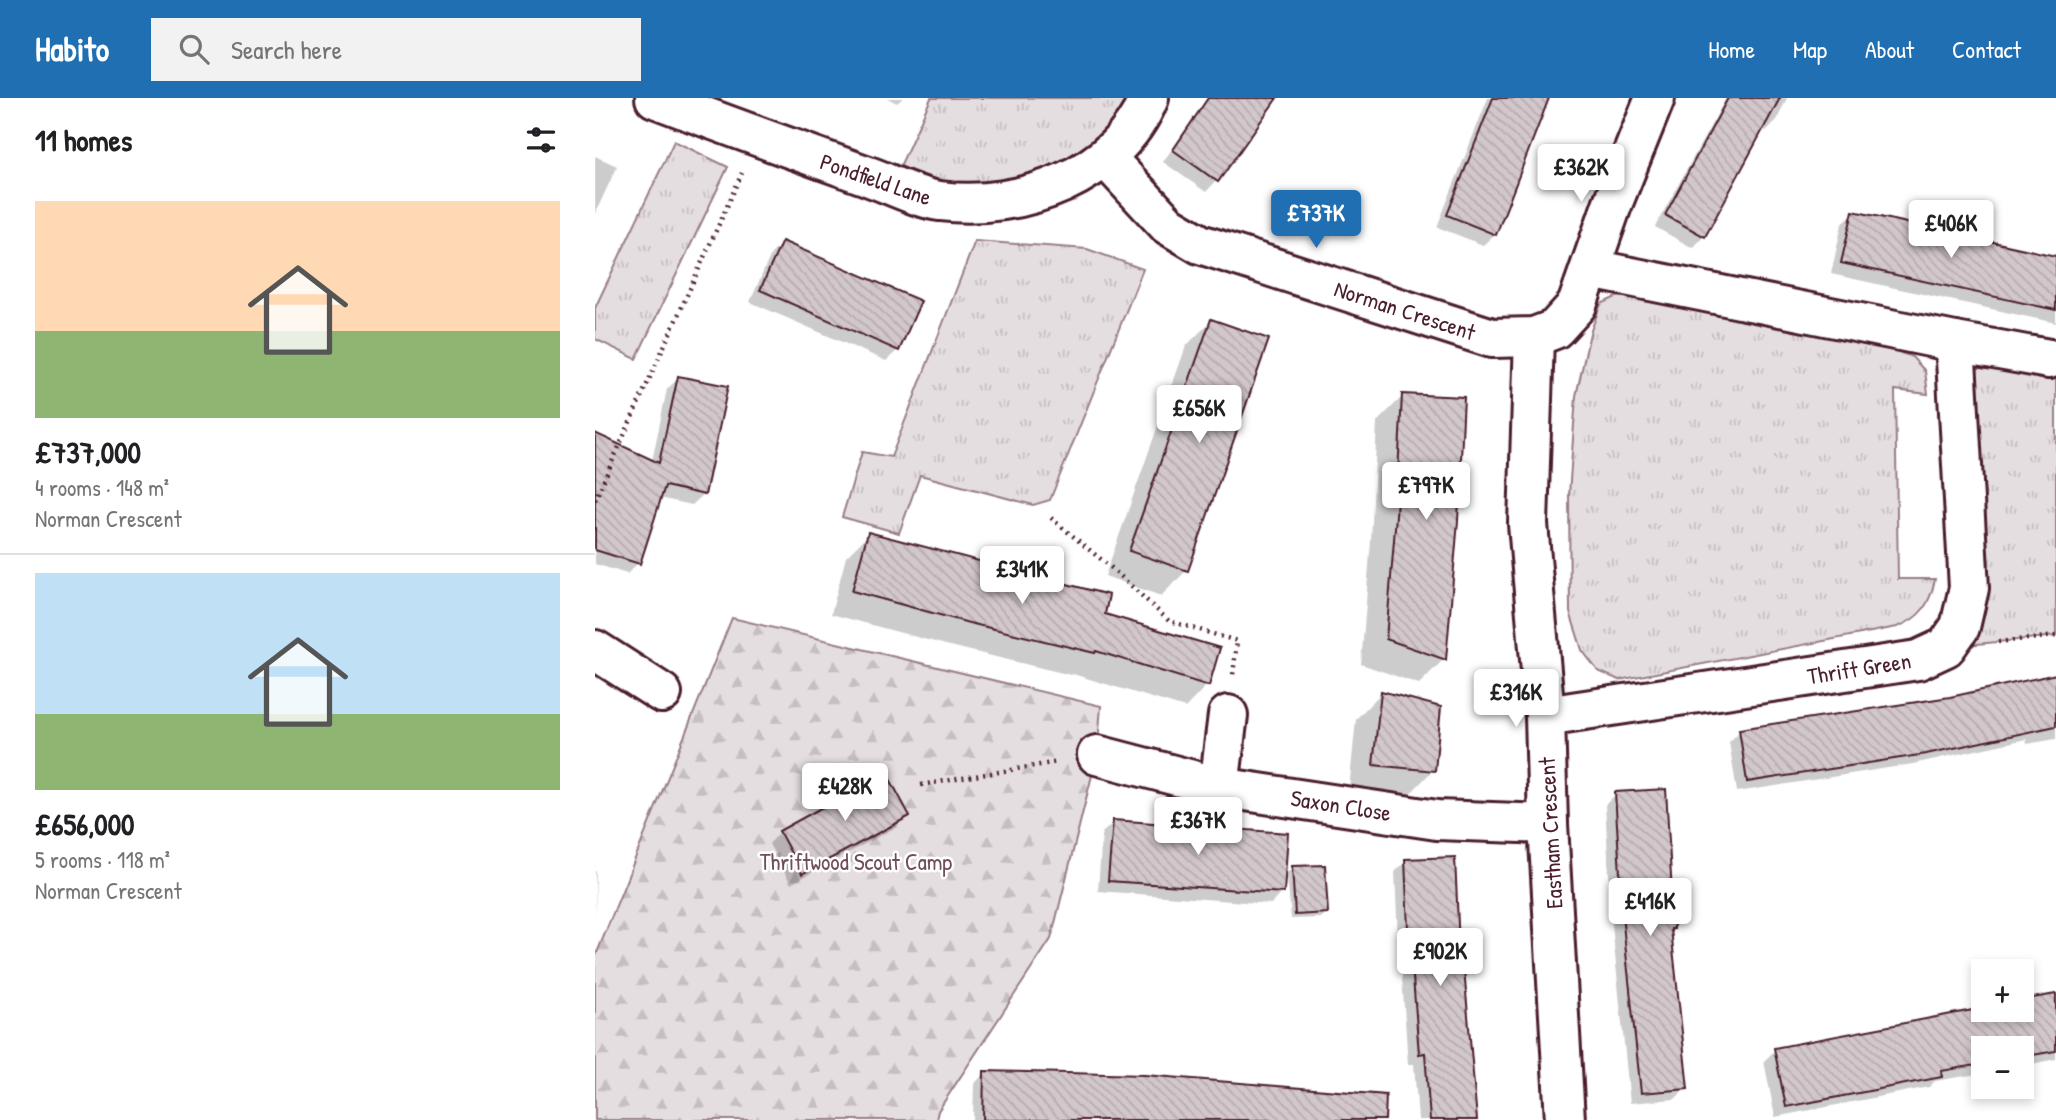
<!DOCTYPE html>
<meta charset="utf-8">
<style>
:root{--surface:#fff;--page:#f2f2f2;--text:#202124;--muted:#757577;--line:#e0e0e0;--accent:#1f6fb2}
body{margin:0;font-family:"Patrick Hand",sans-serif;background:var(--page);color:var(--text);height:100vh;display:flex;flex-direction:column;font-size:26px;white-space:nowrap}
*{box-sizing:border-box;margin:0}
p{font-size:23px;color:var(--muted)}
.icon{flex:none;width:38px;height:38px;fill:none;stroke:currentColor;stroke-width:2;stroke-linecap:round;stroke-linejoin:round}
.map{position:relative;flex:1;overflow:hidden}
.sheet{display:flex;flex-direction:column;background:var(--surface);width:595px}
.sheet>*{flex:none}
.tools{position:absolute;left:1376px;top:861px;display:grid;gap:14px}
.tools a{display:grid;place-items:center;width:63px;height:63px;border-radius:0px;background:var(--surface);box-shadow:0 4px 10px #0003;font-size:35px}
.price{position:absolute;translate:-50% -60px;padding:0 16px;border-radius:7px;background:#fff;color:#222;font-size:23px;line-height:46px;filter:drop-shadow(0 2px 4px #0008)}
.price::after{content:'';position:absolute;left:50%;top:42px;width:21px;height:16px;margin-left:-10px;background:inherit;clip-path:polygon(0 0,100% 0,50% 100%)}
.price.active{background:var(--accent);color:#fff}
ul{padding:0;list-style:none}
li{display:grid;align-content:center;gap:14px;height:371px;padding:0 35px}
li+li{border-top:2px solid var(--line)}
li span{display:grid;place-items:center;height:217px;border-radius:0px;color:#555}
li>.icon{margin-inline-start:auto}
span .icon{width:126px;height:126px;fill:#fffc;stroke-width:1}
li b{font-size:30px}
h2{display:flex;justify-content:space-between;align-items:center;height:84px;padding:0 35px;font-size:30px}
header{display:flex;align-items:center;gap:42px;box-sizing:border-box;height:98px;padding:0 35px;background:var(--accent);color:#fff}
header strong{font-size:33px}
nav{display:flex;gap:38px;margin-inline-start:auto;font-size:24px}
.search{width:490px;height:63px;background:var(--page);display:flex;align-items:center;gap:18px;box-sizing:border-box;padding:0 24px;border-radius:0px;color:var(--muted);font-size:26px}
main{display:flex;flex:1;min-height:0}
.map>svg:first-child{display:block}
</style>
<header>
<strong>Habito</strong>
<div class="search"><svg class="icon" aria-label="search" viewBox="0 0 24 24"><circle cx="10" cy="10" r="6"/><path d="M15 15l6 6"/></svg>Search here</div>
<nav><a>Home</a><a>Map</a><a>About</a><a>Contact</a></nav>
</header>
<main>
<section class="sheet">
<h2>11 homes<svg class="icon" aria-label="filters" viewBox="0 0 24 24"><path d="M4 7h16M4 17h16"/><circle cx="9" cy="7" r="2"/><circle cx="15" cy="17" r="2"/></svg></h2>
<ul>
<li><span style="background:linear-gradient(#ffd9b3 60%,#8fb573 0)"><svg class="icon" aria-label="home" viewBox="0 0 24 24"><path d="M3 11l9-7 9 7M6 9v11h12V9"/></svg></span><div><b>£737,000</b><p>4 rooms · 148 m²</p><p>Norman Crescent</p></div></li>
<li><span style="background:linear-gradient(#bfe0f5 65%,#8fb573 0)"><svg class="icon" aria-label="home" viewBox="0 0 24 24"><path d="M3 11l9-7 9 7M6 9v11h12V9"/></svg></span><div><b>£656,000</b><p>5 rooms · 118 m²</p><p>Norman Crescent</p></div></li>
</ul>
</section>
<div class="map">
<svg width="1461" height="1022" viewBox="0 0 1461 1022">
<defs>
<pattern id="grass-tufts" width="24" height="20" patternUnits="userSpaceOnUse" patternTransform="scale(1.75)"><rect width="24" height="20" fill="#e5dee0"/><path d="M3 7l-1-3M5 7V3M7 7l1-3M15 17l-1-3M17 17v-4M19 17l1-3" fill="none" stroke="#c6bec0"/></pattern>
<pattern id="forest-firs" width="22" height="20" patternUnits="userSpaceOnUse" patternTransform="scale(1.75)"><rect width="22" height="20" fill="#e5dee0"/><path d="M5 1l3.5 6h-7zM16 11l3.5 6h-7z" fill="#c6bec0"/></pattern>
<pattern id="building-back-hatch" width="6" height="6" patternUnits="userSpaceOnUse" patternTransform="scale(1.75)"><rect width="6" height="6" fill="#d2c7cb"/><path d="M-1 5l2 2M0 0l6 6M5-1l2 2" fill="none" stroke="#b6aaae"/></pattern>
</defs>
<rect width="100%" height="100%" fill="#fff"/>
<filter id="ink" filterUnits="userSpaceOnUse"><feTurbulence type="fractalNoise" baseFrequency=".0143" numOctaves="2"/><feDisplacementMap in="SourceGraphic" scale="14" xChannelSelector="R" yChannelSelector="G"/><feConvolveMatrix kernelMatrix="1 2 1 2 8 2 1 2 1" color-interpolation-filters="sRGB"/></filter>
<g filter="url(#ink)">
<g fill="url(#grass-tufts)" stroke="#987e86" stroke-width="2">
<polygon points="336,0 542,0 552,5 435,97 297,86"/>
<polygon points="79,43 133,69 41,261 0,241 0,210"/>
<polygon points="380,143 492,151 548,171 455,402 438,407 325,377 304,435 247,419 267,354 296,359"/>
<path d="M1043,197L1291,249L1317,259L1330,273L1333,296L1300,292L1303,481H1340C1335,506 1326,520 1302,529L1024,582L1003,573L987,552L975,514L974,397L981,298L995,235L1006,206L1021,199Z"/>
<polygon points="1360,244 1461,264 1461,538 1351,549 1373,499"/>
</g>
<polygon fill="url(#forest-firs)" stroke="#987e86" stroke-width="2" points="137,520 506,608 502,657 456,841 343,1013 341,1022 0,1022 0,860"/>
<g fill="#0003">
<polygon points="292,0 308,0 302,5"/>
<polygon points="612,0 679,0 622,82 611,94 568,64"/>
<polygon points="893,0 952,0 900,136 888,147 842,129"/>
<polygon points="1131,0 1192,0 1182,22 1171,33 1167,31 1109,138 1098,150 1060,129"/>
<polygon points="0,58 22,68 0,116"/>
<polygon points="1258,115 1461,160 1461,225 1236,176 1247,126"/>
<polygon points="187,145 303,252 291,263 155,204 176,156"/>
<polygon points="616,223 592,472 566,498 510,478 591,248"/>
<polygon points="84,280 109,396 97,407 64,400 43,465 32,476 0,466 0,440 57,363 72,291"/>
<polygon points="808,298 849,561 824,586 766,566 776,443 782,324"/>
<polygon points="274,436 508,518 612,587 590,610 478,576 476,577 351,547 236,516 251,459"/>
<polygon points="1461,579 1461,641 1432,646 1431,641 1318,666 1142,694 1134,644 1145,633 1355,601"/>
<polygon points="786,595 838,672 813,698 754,692 761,621"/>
<polygon points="1021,696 1078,830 1074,833 1091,990 1080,1001 1035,1005 1017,827 1010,707"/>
<polygon points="312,718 301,729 196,786 174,746 185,734"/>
<polygon points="519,724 687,794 676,806 503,793 507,735"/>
<polygon points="811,763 863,873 880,1022 823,1022 819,966 813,966 806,865 804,865 800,774"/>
<polygon points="698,770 732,814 726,820 696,821 692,775"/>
<polygon points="0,773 1,773 0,819"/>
<polygon points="1461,898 1461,961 1426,968 1426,950 1388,950 1388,975 1340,983 1334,989 1180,1019 1169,963 1180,952 1388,912 1426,912"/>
<polygon points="390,975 736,1022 378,1022 379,986"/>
</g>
<g fill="url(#building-back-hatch)" stroke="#4a1f2b" stroke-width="2">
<polygon points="613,0 682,0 623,84 578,52"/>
<polygon points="898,0 954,0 901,137 852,117"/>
<polygon points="1133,0 1185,0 1110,139 1070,117"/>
<polygon points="1258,113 1461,158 1461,212 1246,165"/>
<polygon points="187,143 326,203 304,253 165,192"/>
<polygon points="616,221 674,241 593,473 534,453"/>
<polygon points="83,278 133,288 110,397 70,388 45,466 0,452 0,335 64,365"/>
<polygon points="807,296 869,299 863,423 851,562 791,541 801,417"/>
<polygon points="273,434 514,497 510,516 625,550 614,588 501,553 500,555 374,525 257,493"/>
<polygon points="1461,576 1461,628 1331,656 1152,684 1144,631 1355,599"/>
<polygon points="786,593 846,609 840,673 778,667"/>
<polygon points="291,674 315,718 207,776 184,733"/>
<polygon points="1071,691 1079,831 1076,831 1093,991 1046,995 1028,826 1020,694"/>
<polygon points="518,722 693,735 689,795 513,783"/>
<polygon points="860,759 865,872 869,871 882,1022 835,1022 830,955 824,956 816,854 814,855 810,761"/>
<polygon points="730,767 733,815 700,817 697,768"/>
<polygon points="1461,896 1461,953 1426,959 1426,950 1388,950 1388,966 1346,973 1347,979 1191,1009 1179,950 1388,910 1388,912 1426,912 1426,902"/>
<polygon points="389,973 550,977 791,997 790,1022 388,1022"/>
</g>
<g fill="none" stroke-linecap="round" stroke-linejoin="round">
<g stroke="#4a1f2b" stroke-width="44">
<g id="minor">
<path d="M60,0C130,27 200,52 270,77C291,84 324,101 345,103C426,113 521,79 554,0"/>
<polyline points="511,60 573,127 605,146 897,240 939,239 960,231 982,207 1017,107 1060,0"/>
<polyline points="996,171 1360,244 1454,261"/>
<polyline points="939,239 933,426 950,618 953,726 970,1022"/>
<polyline points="0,552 67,595"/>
<polyline points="950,618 1323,562 1351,549 1365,529 1374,490 1360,244"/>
<polyline points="502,657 624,689 842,722 953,726"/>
<polyline points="624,689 633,617"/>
</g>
</g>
<g stroke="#4a1f2b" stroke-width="4.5" stroke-dasharray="2 5" stroke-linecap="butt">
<polyline points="0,402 147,75"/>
<polyline points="456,420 519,472 574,523 642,543 638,577"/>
<polyline points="1403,544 1461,538"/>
<polyline points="326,687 463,664"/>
</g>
<use href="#minor" stroke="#fff" stroke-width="38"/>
</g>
</g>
<g text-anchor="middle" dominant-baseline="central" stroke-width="5" stroke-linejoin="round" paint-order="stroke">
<g font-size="23" fill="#4a1f2b" stroke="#fff">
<text transform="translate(281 81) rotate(19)">Pondfield Lane</text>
<text transform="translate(810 212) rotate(18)">Norman Crescent</text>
<text transform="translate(1264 570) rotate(-9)">Thrift Green</text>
<text transform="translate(746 707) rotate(9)">Saxon Close</text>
<text transform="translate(955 735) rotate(-93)">Eastham Crescent</text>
</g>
<g font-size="23" fill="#714f58" stroke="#fff">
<text x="261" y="763">Thriftwood Scout Camp</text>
</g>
</g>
</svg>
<div class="tools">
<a>+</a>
<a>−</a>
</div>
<b class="price" style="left:986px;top:106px">£362K</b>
<b class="price active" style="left:721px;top:152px">£737K</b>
<b class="price" style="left:1356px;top:162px">£406K</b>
<b class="price" style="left:604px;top:347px">£656K</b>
<b class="price" style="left:831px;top:424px">£797K</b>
<b class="price" style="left:427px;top:508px">£341K</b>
<b class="price" style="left:921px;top:631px">£316K</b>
<b class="price" style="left:250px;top:725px">£428K</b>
<b class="price" style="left:603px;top:759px">£367K</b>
<b class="price" style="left:1055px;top:840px">£416K</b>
<b class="price" style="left:845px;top:890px">£902K</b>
</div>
</main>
